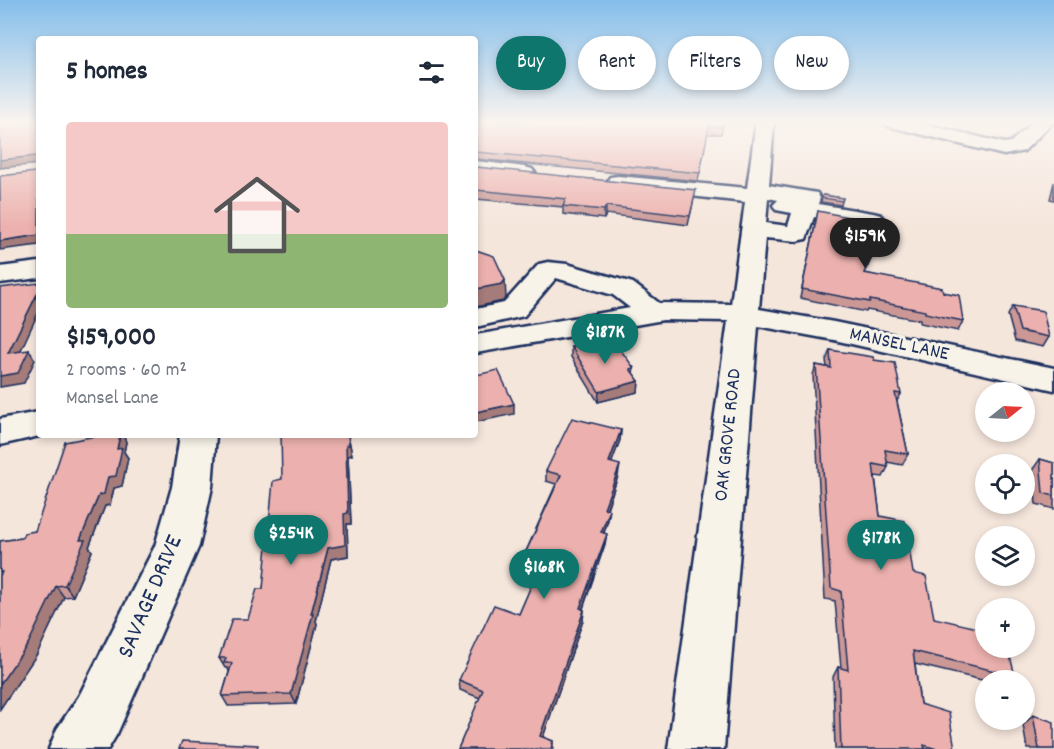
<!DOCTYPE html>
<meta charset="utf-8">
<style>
:root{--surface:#fff;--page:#f2f2f3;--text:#1f2937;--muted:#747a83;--accent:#0f766e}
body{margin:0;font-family:Dekko,sans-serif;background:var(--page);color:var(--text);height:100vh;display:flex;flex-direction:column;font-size:22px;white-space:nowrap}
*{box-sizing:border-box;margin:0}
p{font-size:20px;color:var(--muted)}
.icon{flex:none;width:33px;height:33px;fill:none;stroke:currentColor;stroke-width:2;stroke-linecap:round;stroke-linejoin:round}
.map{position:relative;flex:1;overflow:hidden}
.side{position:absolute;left:36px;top:36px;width:442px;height:402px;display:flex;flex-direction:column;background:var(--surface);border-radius:6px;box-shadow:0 3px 9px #0003}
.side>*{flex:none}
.banner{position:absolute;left:496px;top:36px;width:466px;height:54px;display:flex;gap:12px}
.needle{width:39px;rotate:72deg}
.buttons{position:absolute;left:975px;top:382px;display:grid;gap:12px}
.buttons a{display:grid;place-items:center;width:60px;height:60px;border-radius:50%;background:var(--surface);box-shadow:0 3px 9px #0003;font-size:30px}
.price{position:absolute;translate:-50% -51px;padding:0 14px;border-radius:21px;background:var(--accent);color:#fff;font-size:20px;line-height:39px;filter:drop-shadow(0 2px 3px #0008)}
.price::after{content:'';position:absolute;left:50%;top:36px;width:18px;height:14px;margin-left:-9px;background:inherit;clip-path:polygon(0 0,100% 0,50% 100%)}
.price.active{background:#222;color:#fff}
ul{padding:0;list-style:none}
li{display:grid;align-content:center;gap:12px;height:318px;padding:0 30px}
li span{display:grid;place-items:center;height:186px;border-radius:6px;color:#555}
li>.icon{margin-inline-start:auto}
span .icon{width:108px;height:108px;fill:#fffc;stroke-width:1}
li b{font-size:26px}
h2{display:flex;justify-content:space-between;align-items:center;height:72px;padding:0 30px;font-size:26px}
.pill{padding:0 21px;border-radius:27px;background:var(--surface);box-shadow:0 3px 9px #0003;font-size:21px;line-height:54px}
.pill.active{background:var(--accent);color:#fff}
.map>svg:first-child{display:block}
</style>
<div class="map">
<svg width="1054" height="749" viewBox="0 0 1054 749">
<rect width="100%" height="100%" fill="#f5e6dc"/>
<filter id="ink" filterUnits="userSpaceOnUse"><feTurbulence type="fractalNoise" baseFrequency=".0167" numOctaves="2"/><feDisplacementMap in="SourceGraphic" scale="12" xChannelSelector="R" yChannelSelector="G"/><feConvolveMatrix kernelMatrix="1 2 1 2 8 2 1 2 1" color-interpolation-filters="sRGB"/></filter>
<g filter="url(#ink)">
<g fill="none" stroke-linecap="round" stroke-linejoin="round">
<g stroke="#1b2f5e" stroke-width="5">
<g id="minor">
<path d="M756,122H774L769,185L817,193L820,198L818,204L873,213L881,215L885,220L881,225L873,227L814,217L806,239L797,241L765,238L759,309L834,322L1054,368V390L834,340L758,326L724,749H668L728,321L663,320L476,353V335L630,308L613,295L556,278L524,316L476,327V309L504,303L539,264L548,262L567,264L633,283L659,303L731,304L745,202L618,188L610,187L607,182L610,177L618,176L747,188ZM768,198L778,200L773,205L776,210L792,213L788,226L766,223Z"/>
<polygon points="885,122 916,122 1004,143 1011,142 1033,122 1053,122 1024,151 1004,155 888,126"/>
<polygon points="476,161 525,167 532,169 535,173 532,177 525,179 476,173"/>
<polygon points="39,262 39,278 0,283 0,267"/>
<polygon points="39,412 39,435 44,435 0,445 0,419"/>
<polygon points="180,435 216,435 212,487 199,546 117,734 108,749 49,749 57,729 79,696 155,546 172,487"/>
</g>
</g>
<use href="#minor" fill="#f7f3e8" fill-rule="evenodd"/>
</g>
<g fill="#cb9896" stroke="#1b2f5e" stroke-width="1.5">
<polygon points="476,122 724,122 721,134 707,134 698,181 476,159"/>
<polygon points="476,167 694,199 688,225 606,214 604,219 563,214 563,207 476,199"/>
<polygon points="1054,182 1054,200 1050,199"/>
<polygon points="823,195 843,198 841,205 821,202"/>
<polygon points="818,211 874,252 865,273 943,292 963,321 958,331 920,323 920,320 867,310 866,312 800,298"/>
<polygon points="1013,306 1049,337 1043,347 1015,341 1008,315"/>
<polygon points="571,346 616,350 634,368 633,373 639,381 638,392 598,402 571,357"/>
<polygon points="830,350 874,360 901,394 897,401 908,454 902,465 887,462 888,467 883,477 875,476 880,516 913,573 934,618 1015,676 1011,681 986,681 915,664 920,704 955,749 835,749 833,677 838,667 841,668 835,601 825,599 813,375 816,365 827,367 826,360"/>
<polygon points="621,430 620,440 611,463 618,476 607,509 608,520 604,533 605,544 583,609 584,610 583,620 543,737 553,741 553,749 458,749 480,698 460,690 459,680 519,614 533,582 519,577 519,567 556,484 546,481 546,471"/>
<polygon points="101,435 123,435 126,442 124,452 128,458 122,486 114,488 110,505 105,506 89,547 92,551 73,596 64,597 37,654 0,709 0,541 22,538 35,531"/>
<polygon points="348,435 352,455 348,456 351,524 347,524 348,556 331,559 316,621 317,624 296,704 228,706 222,696 229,672 228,668 225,668 219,658 248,619 263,589 282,479"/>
<polygon points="1040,459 1054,463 1054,509 1036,504 1033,469"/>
<polygon points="1033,715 1054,749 1027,749 1023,725"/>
</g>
<g fill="#a57c7a" stroke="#1b2f5e" stroke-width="1.5">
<polygon points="35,156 39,164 0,168 0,160"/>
<polygon points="606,206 606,214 604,219 604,210"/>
<polygon points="39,235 39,245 0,250 0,241"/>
<polygon points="505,280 506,298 503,301 476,307 476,289"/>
<polygon points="39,290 39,311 15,363 8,353"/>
<polygon points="29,350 35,360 24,383 0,387 0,376"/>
<polygon points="639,381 638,392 598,402 599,392"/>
<polygon points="514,404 514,414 476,422 476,412"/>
<polygon points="621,430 620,440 608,473 609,462"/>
<polygon points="120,435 123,435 126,442 124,452 128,458 122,486 114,488 110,505 105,506 89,547 92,551 73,596 65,585 80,540 99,495 108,477 117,449"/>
<polygon points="348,435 352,455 348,456 351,524 347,524 348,556 331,559 316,621 317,624 296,704 291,694 311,614 328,548 344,514 346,445"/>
<polygon points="620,465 618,476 603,519 604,508"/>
<polygon points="610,510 608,520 600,543 601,532"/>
<polygon points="607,534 605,544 579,619 580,608"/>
<polygon points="56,586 64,597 37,654 0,709 0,684"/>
<polygon points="584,610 583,620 540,746 540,736"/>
</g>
<g fill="#ecb1ae" stroke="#1b2f5e" stroke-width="1.5">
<polygon points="0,122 39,122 39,235 0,241 0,176 35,172 37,170 38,158 35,156 0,160"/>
<polygon points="476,122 723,122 722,127 709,126 700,173 476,152"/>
<polygon points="476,167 696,190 690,216 606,206 604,210 563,206 566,199 476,190"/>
<polygon points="823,195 843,198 842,201 822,198"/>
<polygon points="818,211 879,223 878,243 864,273 942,288 943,292 959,295 963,321 925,313 925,311 870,300 870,302 802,289"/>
<polygon points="476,250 494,256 505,280 502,284 476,289"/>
<polygon points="39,283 39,290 8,353 29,350 18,373 0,376 0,288"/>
<polygon points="1013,306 1043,311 1049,337 1020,331"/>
<polygon points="609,339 616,350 620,349 634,368 630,369 639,381 599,392 571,346"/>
<polygon points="830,350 873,357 874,360 895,363 901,394 895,393 908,454 885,450 888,467 873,464 880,516 905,521 913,573 926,576 934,618 986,630 986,648 1008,648 1015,676 913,651 920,704 949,713 955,749 937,749 924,745 925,749 841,749 838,667 848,670 841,591 831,588 816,365 831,368"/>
<polygon points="498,370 514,404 476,412 476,375"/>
<polygon points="572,418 621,430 609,462 620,465 604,508 610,510 601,532 607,534 580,608 584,610 540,736 553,741 551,749 458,749 483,690 459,680 494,605 519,614 537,572 519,567 561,475 546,471"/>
<polygon points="101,435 120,435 117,449 122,448 116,476 108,477 104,494 99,495 80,540 85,540 65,585 56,586 28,644 0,684 0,576 2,572 0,572 0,541 22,538 24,533 35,531 65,442"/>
<polygon points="281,435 348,435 349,445 346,445 348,513 344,514 345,545 328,548 311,614 313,614 291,694 222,696 232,663 224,663 226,658 219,658 232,619 248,619 257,589 263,589 273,481 282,479"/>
<polygon points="1040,459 1054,463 1054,496 1043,493"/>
<polygon points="1033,715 1054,722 1054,749 1039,749"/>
<polygon points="182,741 258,745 257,749 179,749"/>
</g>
</g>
<linearGradient id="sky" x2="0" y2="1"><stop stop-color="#84beeb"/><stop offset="0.54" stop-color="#faf4ef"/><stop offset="1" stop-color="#faf4ef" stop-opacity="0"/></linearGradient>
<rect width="1054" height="227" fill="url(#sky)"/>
<g text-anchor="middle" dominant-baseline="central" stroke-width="6" stroke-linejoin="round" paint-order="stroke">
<g font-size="20" fill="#1b2f5e" stroke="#f7f3e8">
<text transform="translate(899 345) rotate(12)">MANSEL LANE</text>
<text transform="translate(729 435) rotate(-84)">OAK GROVE ROAD</text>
</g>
<g font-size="24" fill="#1b2f5e" stroke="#f7f3e8">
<text transform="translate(151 597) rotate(-67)">SAVAGE DRIVE</text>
</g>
</g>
</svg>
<div class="buttons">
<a><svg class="needle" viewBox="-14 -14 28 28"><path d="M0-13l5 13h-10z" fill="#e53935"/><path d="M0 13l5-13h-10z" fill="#747a83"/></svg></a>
<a><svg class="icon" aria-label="locate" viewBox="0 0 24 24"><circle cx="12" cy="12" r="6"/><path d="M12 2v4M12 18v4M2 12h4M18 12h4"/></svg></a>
<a><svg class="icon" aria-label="layers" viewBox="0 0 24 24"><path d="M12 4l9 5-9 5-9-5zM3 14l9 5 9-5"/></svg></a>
<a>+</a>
<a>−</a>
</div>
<b class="price active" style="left:865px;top:269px">$159K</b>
<b class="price" style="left:605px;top:365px">$187K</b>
<b class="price" style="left:291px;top:566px">$254K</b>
<b class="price" style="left:881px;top:571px">$178K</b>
<b class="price" style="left:544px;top:600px">$168K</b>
<div class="banner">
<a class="pill active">Buy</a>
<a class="pill">Rent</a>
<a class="pill">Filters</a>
<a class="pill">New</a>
</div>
<section class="side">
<h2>5 homes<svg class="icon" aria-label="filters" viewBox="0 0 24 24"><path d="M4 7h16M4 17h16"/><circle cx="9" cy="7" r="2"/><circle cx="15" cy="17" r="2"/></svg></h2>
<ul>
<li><span style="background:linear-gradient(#f6c9c9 60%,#8fb573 0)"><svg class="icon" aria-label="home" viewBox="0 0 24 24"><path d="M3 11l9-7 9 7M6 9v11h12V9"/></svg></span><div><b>$159,000</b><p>2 rooms · 60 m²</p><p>Mansel Lane</p></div></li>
</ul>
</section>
</div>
